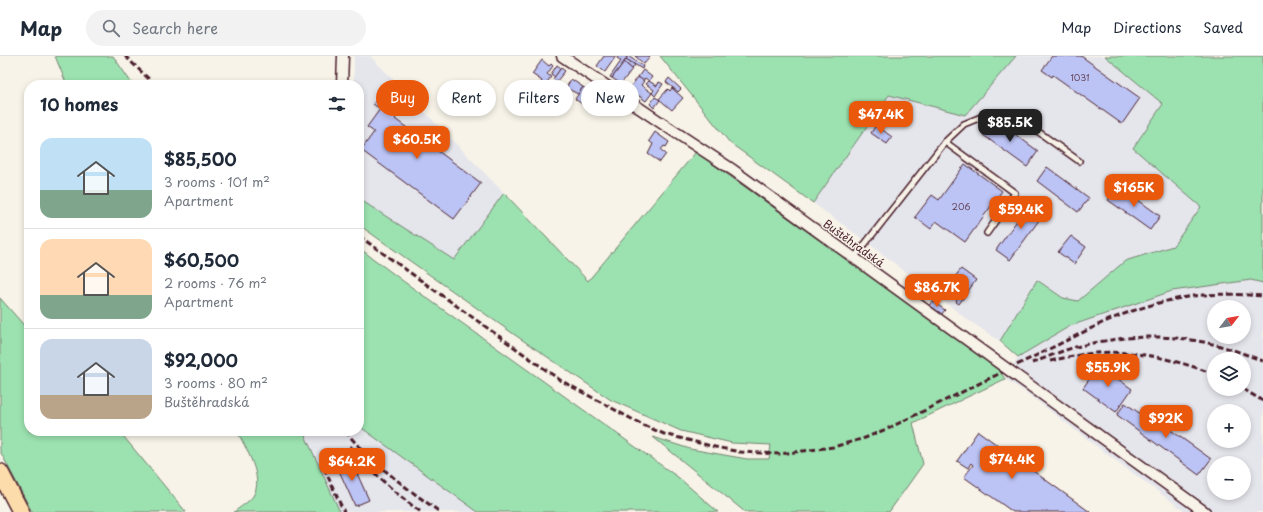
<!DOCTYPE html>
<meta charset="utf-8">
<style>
:root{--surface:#fff;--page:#f2f2f3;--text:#1f2937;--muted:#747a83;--line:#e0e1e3;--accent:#ea580c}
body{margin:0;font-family:"Playpen Sans",sans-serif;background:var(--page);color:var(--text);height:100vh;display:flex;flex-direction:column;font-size:15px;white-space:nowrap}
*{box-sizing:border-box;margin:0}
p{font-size:13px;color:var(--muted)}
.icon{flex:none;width:22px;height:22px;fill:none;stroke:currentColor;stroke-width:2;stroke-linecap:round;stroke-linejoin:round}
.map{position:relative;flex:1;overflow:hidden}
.side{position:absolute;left:24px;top:24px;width:340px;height:356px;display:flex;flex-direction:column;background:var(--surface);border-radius:16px;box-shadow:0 2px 6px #0003}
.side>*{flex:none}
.banner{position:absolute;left:376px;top:24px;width:380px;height:36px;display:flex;gap:8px}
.needle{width:26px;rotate:59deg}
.controls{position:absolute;left:1207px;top:244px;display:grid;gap:8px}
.controls a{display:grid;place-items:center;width:44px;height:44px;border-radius:50%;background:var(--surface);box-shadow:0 2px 6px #0003;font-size:20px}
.price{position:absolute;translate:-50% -34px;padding:0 9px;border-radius:8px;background:var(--accent);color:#fff;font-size:13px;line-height:26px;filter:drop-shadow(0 1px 2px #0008)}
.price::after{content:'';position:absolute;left:50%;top:24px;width:12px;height:9px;margin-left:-6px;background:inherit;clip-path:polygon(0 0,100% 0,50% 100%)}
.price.current{background:#222;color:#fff}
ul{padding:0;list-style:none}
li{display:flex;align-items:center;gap:12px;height:100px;padding:0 16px}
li+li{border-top:1px solid var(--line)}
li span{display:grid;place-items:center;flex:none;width:112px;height:80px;border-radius:12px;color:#555}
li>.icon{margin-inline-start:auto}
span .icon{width:48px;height:48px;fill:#fffc;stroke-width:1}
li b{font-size:17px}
h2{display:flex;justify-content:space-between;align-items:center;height:48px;padding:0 16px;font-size:17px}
.pill{padding:0 14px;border-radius:18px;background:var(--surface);box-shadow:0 2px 6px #0003;font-size:14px;line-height:36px}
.pill.current{background:var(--accent);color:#fff}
header{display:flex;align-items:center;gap:24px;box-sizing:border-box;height:56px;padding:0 20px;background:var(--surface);border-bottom:1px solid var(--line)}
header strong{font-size:19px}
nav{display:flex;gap:22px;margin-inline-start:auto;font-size:14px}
.search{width:280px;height:36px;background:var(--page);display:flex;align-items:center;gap:10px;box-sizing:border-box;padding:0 14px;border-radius:22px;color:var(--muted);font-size:15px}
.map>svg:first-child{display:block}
</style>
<header>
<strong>Map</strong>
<div class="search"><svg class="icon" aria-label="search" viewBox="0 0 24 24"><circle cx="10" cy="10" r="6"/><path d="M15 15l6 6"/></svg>Search here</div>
<nav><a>Map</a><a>Directions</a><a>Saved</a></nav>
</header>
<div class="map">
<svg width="1263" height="456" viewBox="0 0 1263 456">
<rect width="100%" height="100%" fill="#f7f3e8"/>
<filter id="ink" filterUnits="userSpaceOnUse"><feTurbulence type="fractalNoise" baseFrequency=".025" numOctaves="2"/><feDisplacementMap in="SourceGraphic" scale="8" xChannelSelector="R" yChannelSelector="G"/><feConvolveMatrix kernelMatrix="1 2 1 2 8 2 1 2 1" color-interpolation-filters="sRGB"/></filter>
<g filter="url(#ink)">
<g fill="#e5e5ec" fill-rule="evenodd">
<polygon points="354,0 370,0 504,137 454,204 359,143 359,29 354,29"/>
<polygon points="1016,0 1105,0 1163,48 1133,92 1201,151 1173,190 1125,205 1078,245 1063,242 1037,224 1000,285 968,264 867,186 813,147 889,39 965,59"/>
<path d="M1251,224L1263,227V456H1186L1104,396L1024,335L1005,323L1018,301L1070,270L1172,235ZM1214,251H1244V281H1214ZM1214,303H1244V333H1214ZM1214,355H1244V385H1214ZM1214,407H1244V437H1214Z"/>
<polygon points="359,370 478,456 340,456 303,375 359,375"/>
</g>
<g fill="#9ce2b0" stroke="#73806e">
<polygon points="55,0 113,0 133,29 67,29"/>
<polygon points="660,0 1016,0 965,59 889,39 813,147 730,87"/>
<polygon points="1105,0 1263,0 1263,227 1251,224 1172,235 1070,270 1018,301 1000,285 1037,224 1063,242 1078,245 1125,205 1173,190 1201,151 1133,92 1163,48"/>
<polygon points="696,96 997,311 1005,323 913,367 923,408 889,456 745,456 653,381 690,393 747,403 769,403 771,389 732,387 681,375 611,344 515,279 359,169 359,143 454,204 504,137 588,225"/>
<polygon points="359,192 403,225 679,422 718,456 478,456 359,370"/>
<polygon points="0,242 29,275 29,375 119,375 186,456 32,456 0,395"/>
<path d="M237,375H303L340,456H234C240,451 249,446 253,440C265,422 245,391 237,375Z"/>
</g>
<g fill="#bcc4f5" stroke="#4a1f2b">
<polygon points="604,0 616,0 605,16 597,10"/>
<polygon points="618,0 625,0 627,2 612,22 610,21 621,5 617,2"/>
<polygon points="628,0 643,10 642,13 626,3"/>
<polygon points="635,0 649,0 650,1 644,8"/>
<polygon points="1052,0 1081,0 1140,42 1122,68 1053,19 1052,21 1042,14"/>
<polygon points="626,3 635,9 632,13 624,6"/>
<polygon points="542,4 549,10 551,8 553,10 547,18 551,21 544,30 540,28 542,25 532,18"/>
<polygon points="624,6 632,13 621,28 612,22"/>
<polygon points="557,9 561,12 555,21 551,18"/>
<polygon points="561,12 565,15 556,26 553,23"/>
<polygon points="643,14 652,21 649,25 645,22 643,25 638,21"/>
<polygon points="638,21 644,25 641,29 652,37 646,45 629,33"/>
<polygon points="669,22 681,33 678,36 666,26"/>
<polygon points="571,23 583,31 578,38 566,32"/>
<polygon points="649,25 657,30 659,26 663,28 655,40 652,37 654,34 646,28"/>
<polygon points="583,31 597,41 591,51 592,52 589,55 585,52 586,51 575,43"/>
<polygon points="672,32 683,42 672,54 659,43 668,33 670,35"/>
<polygon points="384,33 406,49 395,63 481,127 454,163 361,94 374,76 367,71 380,53 373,48"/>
<polygon points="601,39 609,45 601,57 597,55 601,51 595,47"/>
<polygon points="655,41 660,44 654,52 650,48"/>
<polygon points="994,63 1038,95 1027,111 983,79"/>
<polygon points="876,69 892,81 887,88 871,77"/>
<polygon points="655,76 669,86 666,91 664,90 661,94 666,98 660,106 648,98 653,88 649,85"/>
<polygon points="965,108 1002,135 965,186 936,165 931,173 915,161 932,139 939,144"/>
<polygon points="1047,111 1089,142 1078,156 1037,125"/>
<polygon points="1119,130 1160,160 1150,174 1108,144"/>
<polygon points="1031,145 1045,156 1010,204 996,194 1026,152 1026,149 1028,146"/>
<polygon points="1071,180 1086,191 1074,208 1058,196"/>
<polygon points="961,213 976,224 959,248 956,246 957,244 955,243 956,242 952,237 954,234 948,230"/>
<polygon points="932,245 945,254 941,259 929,250"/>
<polygon points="1099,309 1132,333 1116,356 1083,332"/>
<polygon points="1125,347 1148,363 1151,360 1211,403 1199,419 1117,359"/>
<polygon points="978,375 1090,456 1013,456 964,421 973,409 971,407 968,412 957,405"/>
<polygon points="350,402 369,444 355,450 336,408"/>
</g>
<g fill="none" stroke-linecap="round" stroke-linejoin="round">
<g stroke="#4a1f2b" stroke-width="8">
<g id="service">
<polyline points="945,86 1015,137 987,177"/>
<polyline points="854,202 945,86 964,68 991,57 1015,59 1079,105"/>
</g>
</g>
<g stroke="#4a1f2b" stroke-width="13">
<g id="minor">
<polyline points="562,0 669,72 733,114 992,302"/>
<polyline points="342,29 343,0"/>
<polyline points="1097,378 1205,456"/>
</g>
</g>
<g stroke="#4a1f2b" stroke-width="19">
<polyline id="primary" points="0,416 21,456"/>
</g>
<use href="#service" stroke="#f7f3e8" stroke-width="5"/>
<use href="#minor" stroke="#f7f3e8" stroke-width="10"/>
<use href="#primary" stroke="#fddcac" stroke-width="16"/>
<g stroke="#4a1f2b" stroke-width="3" stroke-dasharray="6 3" stroke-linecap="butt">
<polyline points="125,0 155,29"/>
<path d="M359,180L560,324L641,368L664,378L715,391L740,396L780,398L833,391L865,382L891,371L1102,267C1129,255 1157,246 1187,241C1212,237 1238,238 1263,240"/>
<path d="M1050,305C1060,303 1070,300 1080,299C1126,291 1171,302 1214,318"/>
<path d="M1032,307C1045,302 1059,296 1072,292C1116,280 1164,277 1208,287C1227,291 1245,298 1263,305"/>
<polyline points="1243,333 1263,345"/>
<path d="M345,375C372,407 406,432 440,456"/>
<path d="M350,390C373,417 393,436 421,456"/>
<polyline points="324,412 344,456"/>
</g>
<g stroke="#4a1f2b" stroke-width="13" stroke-linecap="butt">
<polyline id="minor-bridge" points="992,302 1097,378"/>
</g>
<use href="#minor-bridge" stroke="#f7f3e8" stroke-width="10"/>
</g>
</g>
<g text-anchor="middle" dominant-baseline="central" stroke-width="3" stroke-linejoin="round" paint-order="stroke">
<g font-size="9" fill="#66485e">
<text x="1080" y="21">1031</text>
<text x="961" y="150">206</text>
</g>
<g font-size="11" fill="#4a1f2b" stroke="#f7f3e8">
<text transform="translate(854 187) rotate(36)">Buštěhradská</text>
</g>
</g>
</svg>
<div class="controls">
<a><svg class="needle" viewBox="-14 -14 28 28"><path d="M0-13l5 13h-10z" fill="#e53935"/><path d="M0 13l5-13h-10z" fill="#747a83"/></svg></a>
<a><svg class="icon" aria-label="layers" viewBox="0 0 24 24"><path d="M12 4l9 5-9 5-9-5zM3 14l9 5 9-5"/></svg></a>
<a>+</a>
<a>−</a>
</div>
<b class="price" style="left:881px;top:79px">$47.4K</b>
<b class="price current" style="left:1010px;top:87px">$85.5K</b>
<b class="price" style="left:417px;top:104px">$60.5K</b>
<b class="price" style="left:1134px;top:152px">$165K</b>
<b class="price" style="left:1021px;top:174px">$59.4K</b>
<b class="price" style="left:937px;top:252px">$86.7K</b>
<b class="price" style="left:1108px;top:332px">$55.9K</b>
<b class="price" style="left:1166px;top:383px">$92K</b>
<b class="price" style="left:1012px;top:424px">$74.4K</b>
<b class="price" style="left:352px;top:426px">$64.2K</b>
<div class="banner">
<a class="pill current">Buy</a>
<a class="pill">Rent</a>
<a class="pill">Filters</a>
<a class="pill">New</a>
</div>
<section class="side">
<h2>10 homes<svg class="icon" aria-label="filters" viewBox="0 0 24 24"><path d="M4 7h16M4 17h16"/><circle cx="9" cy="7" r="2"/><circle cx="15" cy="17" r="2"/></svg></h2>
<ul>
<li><span style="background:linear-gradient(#bfe0f5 65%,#7fa58c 0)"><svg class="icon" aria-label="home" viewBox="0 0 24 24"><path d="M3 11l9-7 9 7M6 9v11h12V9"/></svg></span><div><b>$85,500</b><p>3 rooms · 101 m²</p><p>Apartment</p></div></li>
<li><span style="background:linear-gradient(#ffd9b3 70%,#7fa58c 0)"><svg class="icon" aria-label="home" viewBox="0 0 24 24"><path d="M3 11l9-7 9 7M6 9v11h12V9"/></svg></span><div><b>$60,500</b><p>2 rooms · 76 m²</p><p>Apartment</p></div></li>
<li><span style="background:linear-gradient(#c9d6e8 70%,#b9a48a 0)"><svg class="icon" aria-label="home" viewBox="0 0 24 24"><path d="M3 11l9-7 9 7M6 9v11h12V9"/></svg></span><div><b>$92,000</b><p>3 rooms · 80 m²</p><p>Buštěhradská</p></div></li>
</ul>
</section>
</div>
